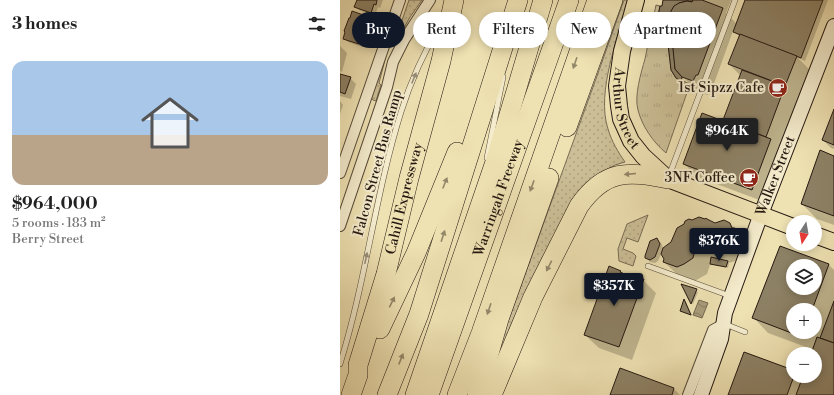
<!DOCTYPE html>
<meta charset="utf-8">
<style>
:root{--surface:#fff;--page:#f6f6f6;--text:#222;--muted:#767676;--accent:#111827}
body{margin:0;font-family:"Libre Bodoni",serif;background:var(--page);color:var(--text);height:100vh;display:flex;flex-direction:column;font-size:15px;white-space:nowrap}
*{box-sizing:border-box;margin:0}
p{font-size:13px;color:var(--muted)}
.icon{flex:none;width:22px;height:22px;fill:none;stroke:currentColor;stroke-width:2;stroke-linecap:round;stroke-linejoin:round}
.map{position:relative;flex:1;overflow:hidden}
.side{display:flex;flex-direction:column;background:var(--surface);width:340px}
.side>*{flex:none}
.hud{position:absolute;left:12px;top:12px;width:380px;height:36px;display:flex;gap:8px}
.needle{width:26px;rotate:191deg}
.controls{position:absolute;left:446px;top:215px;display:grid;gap:8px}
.controls a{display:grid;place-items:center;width:36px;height:36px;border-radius:50%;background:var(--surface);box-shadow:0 2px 10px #0003;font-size:20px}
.price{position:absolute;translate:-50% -34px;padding:0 9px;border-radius:4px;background:var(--accent);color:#fff;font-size:13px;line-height:26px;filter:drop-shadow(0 1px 2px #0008)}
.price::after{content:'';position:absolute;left:50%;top:24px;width:12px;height:9px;margin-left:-6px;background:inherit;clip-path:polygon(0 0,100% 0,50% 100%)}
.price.on{background:#222;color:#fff}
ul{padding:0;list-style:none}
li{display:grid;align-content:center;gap:8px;height:212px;padding:0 12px}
li span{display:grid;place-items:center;height:124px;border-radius:12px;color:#555}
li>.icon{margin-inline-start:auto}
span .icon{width:72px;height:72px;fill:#fffc;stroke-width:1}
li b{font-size:17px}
h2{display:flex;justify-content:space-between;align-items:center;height:48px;padding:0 12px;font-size:17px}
.tag{padding:0 14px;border-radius:18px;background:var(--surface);box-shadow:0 2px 10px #0003;font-size:14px;line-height:36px}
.tag.on{background:var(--accent);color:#fff}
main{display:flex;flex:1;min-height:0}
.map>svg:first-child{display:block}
</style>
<main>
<section class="side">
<h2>3 homes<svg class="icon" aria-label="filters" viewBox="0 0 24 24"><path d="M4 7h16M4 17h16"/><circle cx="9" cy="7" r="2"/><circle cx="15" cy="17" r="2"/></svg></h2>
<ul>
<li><span style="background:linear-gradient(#a9c7e8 60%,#b9a48a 0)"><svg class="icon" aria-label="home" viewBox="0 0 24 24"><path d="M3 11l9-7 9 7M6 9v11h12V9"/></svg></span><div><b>$964,000</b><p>5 rooms · 183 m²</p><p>Berry Street</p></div></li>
</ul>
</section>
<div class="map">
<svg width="494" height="395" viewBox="0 0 494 395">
<defs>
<pattern id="grass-dots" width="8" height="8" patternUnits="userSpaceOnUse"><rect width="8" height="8" fill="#ccbf97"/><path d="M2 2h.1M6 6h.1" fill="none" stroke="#afa381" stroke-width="1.8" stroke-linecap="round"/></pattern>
<pattern id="park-tufts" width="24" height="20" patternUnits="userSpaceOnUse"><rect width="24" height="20" fill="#ccbf97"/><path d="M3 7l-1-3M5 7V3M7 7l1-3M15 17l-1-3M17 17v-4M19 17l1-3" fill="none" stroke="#afa381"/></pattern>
<pattern id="water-waves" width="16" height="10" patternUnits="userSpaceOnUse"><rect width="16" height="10" fill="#a99d7b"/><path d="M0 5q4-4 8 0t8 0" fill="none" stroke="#897f63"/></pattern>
</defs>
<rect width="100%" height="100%" fill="#eee1b2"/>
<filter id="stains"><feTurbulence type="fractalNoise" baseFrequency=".005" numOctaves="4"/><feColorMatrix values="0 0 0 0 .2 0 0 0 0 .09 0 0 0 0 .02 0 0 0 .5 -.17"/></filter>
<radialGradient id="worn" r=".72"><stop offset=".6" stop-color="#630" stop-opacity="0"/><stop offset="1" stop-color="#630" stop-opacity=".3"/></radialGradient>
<g fill="url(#grass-dots)" stroke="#786c54">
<polygon points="69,0 82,0 70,17 58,39 56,38"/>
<path d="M284,0H289C278,37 256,92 268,129C272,142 278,152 285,162L275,165L260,173L146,395L152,366L257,76Z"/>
<polygon points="43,55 46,56 39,83 41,85 36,101 33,100 30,96"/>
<polygon points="308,215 298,242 287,238 283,249 293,253 296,256 293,266 279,261 278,249 287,224"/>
</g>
<path fill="url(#park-tufts)" stroke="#786c54" d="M316,5L320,6L316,26V33H324V35H327L331,69L336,78L350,84L326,153C313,142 302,126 298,110C294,96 301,73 305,59C309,41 312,23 316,5Z"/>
<polygon fill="url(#water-waves)" stroke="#746851" points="359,300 368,303 362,318 353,315"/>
<g fill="#0003" fill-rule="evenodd">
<polygon points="17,0 43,0 40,8 38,7 35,16 19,10 16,6"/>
<polygon points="324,0 391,0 386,13 397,24 406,0 488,0 465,61 458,58 471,71 460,100 458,99 439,148 425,202 358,177 344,164 383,122 401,76 389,64 400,37 393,31 372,89 371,89 368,95 358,92 344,78 343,79 346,82 345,84 337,77 329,38 327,36 321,37 317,33"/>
<polygon points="28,18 32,22 29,30 31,31 28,40 26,39 23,47 8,42 4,38"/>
<polygon points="0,46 7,53 2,72 0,71"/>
<polygon points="0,75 10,78 16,84 11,99 0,96"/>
<polygon points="0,101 3,105 0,114"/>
<polygon points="494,112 494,149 491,148 483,140"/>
<polygon points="494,157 494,225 477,219 462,204"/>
<polygon points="389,223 405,239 405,258 389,263 388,268 372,264 370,265 367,274 353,282 340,277 324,262 325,259 322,252 318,261 315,263 310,262 306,257 317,239 321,243 324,249 375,224"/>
<path d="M440,247L489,265L494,270V395H389L453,376H459L463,380L464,376H475V354H472L474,350L428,333L414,318ZM453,266H475V288H453ZM453,310H475V332H453Z"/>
<polygon points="280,271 284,275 291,276 298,280 303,280 316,293 292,360 259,348 245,335"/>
<polygon points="343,286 358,292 353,304 352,303"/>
<polygon points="345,301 346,302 352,316 341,311"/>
<polygon points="334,389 340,395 271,395"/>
</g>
<g fill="#8d8165" stroke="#241811" fill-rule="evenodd">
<polygon points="17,0 37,0 36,5 34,4 31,13 14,7"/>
<polygon points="323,0 353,0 352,2 347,1 339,3 333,9 331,14 335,69 342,77 341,81 336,78 331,70 327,35 324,35 324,33 316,33 316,26 320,6 322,6"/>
<polygon points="353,0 362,0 383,8 358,75 356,75 353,81 342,77 335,69 330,19 331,11 334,6 339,3 347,1 352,2"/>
<polygon points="405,0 483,0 461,58 393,32"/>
<polygon points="12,11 29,17 26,26 28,26 24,36 22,36 19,44 3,39 5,32 4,31 9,18 10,18"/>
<polygon points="400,34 457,56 445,86 388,64"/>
<polygon points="402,70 445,86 426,137 383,120"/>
<polygon points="0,74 11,77 5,94 0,92"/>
<polygon points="494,109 494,145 482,140"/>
<polygon points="362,113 431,139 412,190 343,164"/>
<polygon points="480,150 494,156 494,216 461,204"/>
<polygon points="359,217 365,219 366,218 367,219 375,223 384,220 390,223 392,228 395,228 390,243 373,248 366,246 358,249 355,250 353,258 344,264 337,267 323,262 324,259 321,254 323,248 331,242 337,228 344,224 345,221 349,219 352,220"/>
<polygon points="317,238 320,244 315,257 310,260 305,258 305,256 310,241"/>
<path d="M440,246L489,264L472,310H453V332H464L462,337L412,318ZM453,266H475V288H453Z"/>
<polygon points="371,257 388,261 386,267 370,264"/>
<polygon points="269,266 281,271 280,272 287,275 291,275 291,277 296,277 296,279 304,279 279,347 244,335"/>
<polygon points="341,284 357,289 351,304"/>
<polygon points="344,299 351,315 340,311"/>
<polygon points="494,301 494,343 480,338"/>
<polygon points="477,337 494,343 494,395 456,395 463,376 475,376 475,354 471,354"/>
<polygon points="404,352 453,370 454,376 447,395 388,395"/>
<polygon points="280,368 334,388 332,395 270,395"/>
</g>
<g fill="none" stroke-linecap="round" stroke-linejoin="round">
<g stroke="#564a39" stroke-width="6">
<g id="lane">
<polyline points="147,158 163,77"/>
<polyline points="329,176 395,0"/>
<polyline points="308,266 390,296"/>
<polyline points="385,324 405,332"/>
<path d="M0,364C26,281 35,195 61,112C71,80 85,50 102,21"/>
</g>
</g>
<g stroke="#564a39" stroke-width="12">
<g id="street">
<polyline points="0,173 60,0"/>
<polyline points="0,226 47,87 53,62 64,40 90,0"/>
<polyline points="348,395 373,330 384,324"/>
</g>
</g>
<g stroke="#241811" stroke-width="16">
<g id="secondary">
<path id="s1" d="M361,395L381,339L385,313L421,214L494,26"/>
</g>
</g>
<g stroke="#241811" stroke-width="18">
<g id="primary">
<path id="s2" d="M296,0L282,51L277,86L279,106L281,119L291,141L303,156L328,179L453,227"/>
<polyline points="475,235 494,242"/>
</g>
</g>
<g stroke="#241811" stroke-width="20">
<g id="highway">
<polyline points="227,127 273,0"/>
<polyline points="40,329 76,253 117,152"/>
<path id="s3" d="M11,395L18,375V365L46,274L69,178L101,61L114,0"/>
<polyline points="47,395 79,314 178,0"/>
<polyline points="75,395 155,162 203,0"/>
<path id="s4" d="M89,395L229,0"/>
<polyline points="117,395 141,333 257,0"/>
<polyline points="137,395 159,319 209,178"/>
<path d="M152,395L193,297L239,206C265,169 288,171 328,179"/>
</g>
</g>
<use href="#lane" stroke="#f4eccd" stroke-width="5"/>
<use href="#street" stroke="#f4eccd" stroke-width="10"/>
<use href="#secondary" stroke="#f4eccd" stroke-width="14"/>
<use href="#primary" stroke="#eee1b2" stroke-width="16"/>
<use href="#highway" stroke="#eee1b2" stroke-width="19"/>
</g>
<defs><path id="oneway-solid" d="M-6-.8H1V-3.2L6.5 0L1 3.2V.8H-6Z"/></defs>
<g fill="#93876a">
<use href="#oneway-solid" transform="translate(235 63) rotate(109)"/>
<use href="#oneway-solid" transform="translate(290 174) rotate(175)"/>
<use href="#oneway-solid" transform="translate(105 183) rotate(-68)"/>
<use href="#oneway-solid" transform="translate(192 186) rotate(110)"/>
<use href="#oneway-solid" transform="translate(103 236) rotate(-72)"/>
<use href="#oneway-solid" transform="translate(209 266) rotate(117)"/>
<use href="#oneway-solid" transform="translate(52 302) rotate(-64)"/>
<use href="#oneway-solid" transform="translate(149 309) rotate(109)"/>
<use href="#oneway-solid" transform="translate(61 359) rotate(-68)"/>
</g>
<g fill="#968d78">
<use href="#oneway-solid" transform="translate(74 78) rotate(-68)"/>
<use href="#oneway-solid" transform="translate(26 258) rotate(-78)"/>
</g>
<defs>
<g id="cafe-disc" transform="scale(1)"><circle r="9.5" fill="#8f2418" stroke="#f4eccd"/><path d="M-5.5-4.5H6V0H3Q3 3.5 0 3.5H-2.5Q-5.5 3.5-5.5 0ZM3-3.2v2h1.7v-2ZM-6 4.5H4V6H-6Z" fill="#fff"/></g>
</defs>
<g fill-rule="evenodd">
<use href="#cafe-disc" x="438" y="88"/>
<use href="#cafe-disc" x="409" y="178"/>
</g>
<g text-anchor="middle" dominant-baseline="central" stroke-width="4" stroke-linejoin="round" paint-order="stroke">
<g font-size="14" fill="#241811" stroke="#f4eccd" text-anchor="end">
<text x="424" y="88">1st Sipzz Cafe</text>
<text x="395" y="178">3NF Coffee</text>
</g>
<g font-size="14" fill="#241811" stroke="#f4eccd">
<text stroke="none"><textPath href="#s2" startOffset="112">Arthur Street</textPath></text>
<text transform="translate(38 163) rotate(-75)">Falcon Street Bus Ramp</text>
<text stroke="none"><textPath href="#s1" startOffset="232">Walker Street</textPath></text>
<text stroke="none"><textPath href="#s4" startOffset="209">Warringah Freeway</textPath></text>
<text stroke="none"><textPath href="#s3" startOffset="204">Cahill Expressway</textPath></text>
</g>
</g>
<rect width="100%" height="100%" filter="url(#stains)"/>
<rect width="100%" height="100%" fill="url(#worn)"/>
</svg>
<div class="controls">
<a><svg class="needle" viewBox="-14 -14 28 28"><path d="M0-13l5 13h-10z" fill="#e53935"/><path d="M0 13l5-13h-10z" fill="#767676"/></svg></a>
<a><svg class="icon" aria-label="layers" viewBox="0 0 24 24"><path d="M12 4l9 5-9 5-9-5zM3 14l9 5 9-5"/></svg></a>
<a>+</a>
<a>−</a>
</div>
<b class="price on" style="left:387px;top:152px">$964K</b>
<b class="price" style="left:379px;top:262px">$376K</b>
<b class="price" style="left:274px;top:307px">$357K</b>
<div class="hud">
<a class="tag on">Buy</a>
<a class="tag">Rent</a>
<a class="tag">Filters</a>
<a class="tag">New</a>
<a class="tag">Apartment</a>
</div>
</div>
</main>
